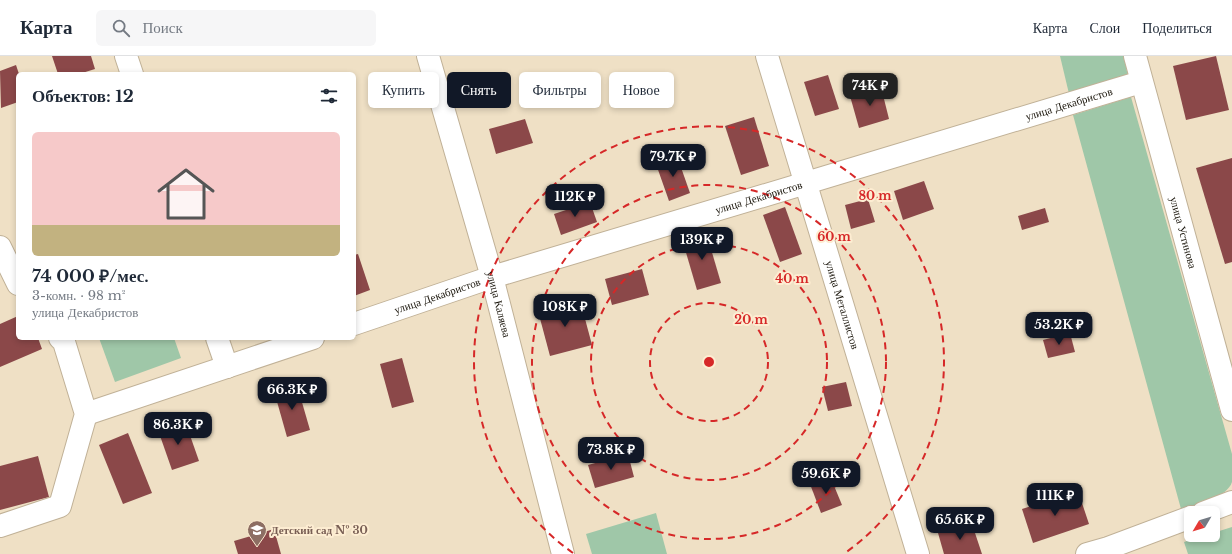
<!DOCTYPE html>
<html lang="ru">
<meta charset="utf-8">
<style>
:root{--surface:#fff;--page:#f6f6f7;--text:#1f2937;--muted:#747a83;--line:#e0e1e3;--accent:#111827}
body{margin:0;font-family:"Libre Baskerville",serif;background:var(--page);color:var(--text);height:100vh;display:flex;flex-direction:column;font-size:15px;white-space:nowrap}
*{box-sizing:border-box;margin:0}
p{font-size:13px;color:var(--muted)}
.icon{flex:none;width:22px;height:22px;fill:none;stroke:currentColor;stroke-width:2;stroke-linecap:round;stroke-linejoin:round}
.map{position:relative;flex:1;overflow:hidden}
.panel{position:absolute;left:16px;top:16px;width:340px;height:268px;display:flex;flex-direction:column;background:var(--surface);border-radius:6px;box-shadow:0 2px 6px #0003}
.panel>*{flex:none}
.top-card{position:absolute;left:368px;top:16px;width:380px;height:36px;display:flex;gap:8px}
.needle{width:26px;rotate:232deg}
.tools{position:absolute;left:1184px;top:450px;display:grid;gap:8px}
.tools a{display:grid;place-items:center;width:36px;height:36px;border-radius:6px;background:var(--surface);box-shadow:0 2px 6px #0003;font-size:20px}
.price{position:absolute;translate:-50% -34px;padding:0 9px;border-radius:8px;background:var(--accent);color:#fff;font-size:13px;line-height:26px;filter:drop-shadow(0 1px 2px #0008)}
.price::after{content:'';position:absolute;left:50%;top:24px;width:12px;height:9px;margin-left:-6px;background:inherit;clip-path:polygon(0 0,100% 0,50% 100%)}
.price.current{background:#222;color:#fff}
ul{padding:0;list-style:none}
li{display:grid;align-content:center;gap:8px;height:212px;padding:0 16px}
li span{display:grid;place-items:center;height:124px;border-radius:6px;color:#555}
li>.icon{margin-inline-start:auto}
span .icon{width:72px;height:72px;fill:#fffc;stroke-width:1}
li b{font-size:17px}
h2{display:flex;justify-content:space-between;align-items:center;height:48px;padding:0 16px;font-size:17px}
.pill{padding:0 14px;border-radius:6px;background:var(--surface);box-shadow:0 2px 6px #0003;font-size:14px;line-height:36px}
.pill.current{background:var(--accent);color:#fff}
header{display:flex;align-items:center;gap:24px;box-sizing:border-box;height:56px;padding:0 20px;background:var(--surface);border-bottom:1px solid var(--line)}
header strong{font-size:19px}
nav{display:flex;gap:22px;margin-inline-start:auto;font-size:14px}
.search{width:280px;height:36px;background:var(--page);display:flex;align-items:center;gap:10px;box-sizing:border-box;padding:0 14px;border-radius:6px;color:var(--muted);font-size:15px}
.map>svg:first-child{display:block}
</style>
<header>
<strong>Карта</strong>
<div class="search"><svg class="icon" aria-label="search" viewBox="0 0 24 24"><circle cx="10" cy="10" r="6"/><path d="M15 15l6 6"/></svg>Поиск</div>
<nav><a>Карта</a><a>Слои</a><a>Поделиться</a></nav>
</header>
<div class="map">
<svg width="1232" height="498" viewBox="0 0 1232 498">
<rect width="100%" height="100%" fill="#efe0c5"/>
<g fill="#9fc7a8">
<polygon points="1060,0 1124,0 1129,26 1070,42"/>
<path d="M1131,41L1232,398C1232,405 1232,419 1232,426C1227,442 1195,449 1181,453L1073,59Z"/>
<polygon points="99,282 174,282 181,302 115,326"/>
<polygon points="656,457 667,498 592,498 586,478"/>
<polygon points="1232,471 1232,498 1188,498 1184,486 1207,479 1213,479 1213,477"/>
</g>
<g fill="#8b4849">
<polygon points="52,0 91,0 95,13 79,18 58,18"/>
<polygon points="1216,0 1229,54 1186,64 1173,10"/>
<polygon points="16,9 19,18 18,18 18,46 1,52 0,15"/>
<polygon points="828,19 839,53 815,60 804,26"/>
<polygon points="881,31 889,63 859,72 850,40"/>
<polygon points="754,61 769,110 741,119 725,70"/>
<polygon points="525,63 533,87 496,98 489,73"/>
<polygon points="677,100 690,137 669,145 656,108"/>
<polygon points="1232,102 1232,206 1225,208 1196,112"/>
<polygon points="924,125 934,153 903,164 894,135"/>
<polygon points="868,143 875,166 851,173 845,149"/>
<polygon points="590,146 597,166 561,179 554,158"/>
<polygon points="785,151 802,198 780,206 763,159"/>
<polygon points="1045,152 1049,166 1022,174 1018,160"/>
<polygon points="706,176 721,227 697,234 682,183"/>
<polygon points="358,198 370,234 354,240 354,199"/>
<polygon points="642,213 649,239 612,249 605,223"/>
<polygon points="580,244 592,289 550,300 538,255"/>
<polygon points="18,260 18,282 38,282 42,293 0,311 0,268"/>
<polygon points="1070,277 1075,296 1048,302 1043,284"/>
<polygon points="402,302 414,346 392,352 380,308"/>
<polygon points="846,326 852,350 828,355 822,331"/>
<polygon points="297,329 310,374 287,381 274,335"/>
<polygon points="185,365 199,405 172,414 158,374"/>
<polygon points="128,377 152,437 123,448 99,389"/>
<polygon points="628,398 634,421 595,432 588,409"/>
<polygon points="38,400 49,441 0,454 0,410"/>
<polygon points="830,420 842,449 821,457 810,428"/>
<polygon points="1078,435 1089,468 1033,487 1022,453"/>
<polygon points="972,468 982,498 944,498 938,477"/>
<polygon points="274,473 281,498 238,498 234,485"/>
</g>
<g fill="none" stroke-linecap="round" stroke-linejoin="round">
<g stroke="#c0b197" stroke-width="24">
<g id="minor">
<polyline points="126,0 132,18"/>
<path id="s1" d="M428,0L492,221L563,498"/>
<path id="s2" d="M767,0L918,498"/>
<path id="s3" d="M1135,0L1232,354"/>
<polyline points="0,191 18,228"/>
<path id="s4" d="M354,268L492,221L806,127L1141,26"/>
<polyline points="217,282 227,311"/>
<polyline points="86,358 313,282"/>
<polyline points="1203,457 1232,446"/>
<polyline points="0,470 60,450 86,358 64,286 60,282"/>
<polyline points="1087,498 1108,492 1191,461"/>
</g>
</g>
<use href="#minor" stroke="#fff" stroke-width="22"/>
</g>
<g fill="none" stroke="#d62828" stroke-width="2" stroke-dasharray="7 5">
<circle cx="709" cy="306" r="59"/>
<circle cx="709" cy="306" r="118"/>
<circle cx="709" cy="306" r="177"/>
<path d="M573 497A235 235 0 1 1 845 497"/>
</g>
<defs>
<g id="school-pin" transform="scale(1)"><path d="M0 17L-7.5 6A9.5 9.5 0 1 1 7.5 6Z" fill="#8d6e63" stroke="#fdedd2"/><path d="M0-5L7-2L0 1L-7-2ZM-4 1L0 2.5L4 1V4Q0 6-4 4Z" fill="#fff"/></g>
</defs>
<g fill-rule="evenodd">
<use href="#school-pin" x="257" y="474"/>
</g>
<g text-anchor="middle" dominant-baseline="central" stroke-width="4" stroke-linejoin="round" paint-order="stroke">
<g font-size="11" fill="#1a150b" stroke="#fdedd2">
<text stroke="none"><textPath href="#s4" startOffset="748">улица Декабристов</textPath></text>
<text stroke="none"><textPath href="#s4" startOffset="424">улица Декабристов</textPath></text>
<text stroke="none"><textPath href="#s3" startOffset="183">улица Устинова</textPath></text>
<text stroke="none"><textPath href="#s4" startOffset="88">улица Декабристов</textPath></text>
<text stroke="none"><textPath href="#s1" startOffset="258">улица Каляева</textPath></text>
<text stroke="none"><textPath href="#s2" startOffset="260">улица Металлистов</textPath></text>
</g>
<g font-size="11" font-weight="bold" fill="#785e54" stroke="#fdedd2" text-anchor="start">
<text x="271" y="474">Детский сад № 30</text>
</g>
</g>
<circle cx="709" cy="306" r="6" fill="#d62828" stroke="#fdedd2" stroke-width="2"/>
<g font-size="12" text-anchor="middle" font-weight="bold" fill="#d62828" stroke="#fdedd2" stroke-width="4" stroke-linejoin="round" paint-order="stroke">
<text x="875" y="144">80 m</text>
<text x="834" y="185">60 m</text>
<text x="792" y="227">40 m</text>
<text x="751" y="268">20 m</text>
</g>
</svg>
<div class="tools">
<a><svg class="needle" viewBox="-14 -14 28 28"><path d="M0-13l5 13h-10z" fill="#e53935"/><path d="M0 13l5-13h-10z" fill="#747a83"/></svg></a>
</div>
<b class="price current" style="left:870px;top:51px">74K ₽</b>
<b class="price" style="left:673px;top:122px">79.7K ₽</b>
<b class="price" style="left:575px;top:162px">112K ₽</b>
<b class="price" style="left:702px;top:205px">139K ₽</b>
<b class="price" style="left:565px;top:272px">108K ₽</b>
<b class="price" style="left:1059px;top:290px">53.2K ₽</b>
<b class="price" style="left:292px;top:355px">66.3K ₽</b>
<b class="price" style="left:178px;top:390px">86.3K ₽</b>
<b class="price" style="left:611px;top:415px">73.8K ₽</b>
<b class="price" style="left:826px;top:439px">59.6K ₽</b>
<b class="price" style="left:1055px;top:461px">111K ₽</b>
<b class="price" style="left:960px;top:485px">65.6K ₽</b>
<div class="top-card">
<a class="pill">Купить</a>
<a class="pill current">Снять</a>
<a class="pill">Фильтры</a>
<a class="pill">Новое</a>
</div>
<section class="panel">
<h2>Объектов: 12<svg class="icon" aria-label="filters" viewBox="0 0 24 24"><path d="M4 7h16M4 17h16"/><circle cx="9" cy="7" r="2"/><circle cx="15" cy="17" r="2"/></svg></h2>
<ul>
<li><span style="background:linear-gradient(#f6c9c9 75%,#c2b280 0)"><svg class="icon" aria-label="home" viewBox="0 0 24 24"><path d="M3 11l9-7 9 7M6 9v11h12V9"/></svg></span><div><b>74 000 ₽/мес.</b><p>3-комн. · 98 m²</p><p>улица Декабристов</p></div></li>
</ul>
</section>
</div>
